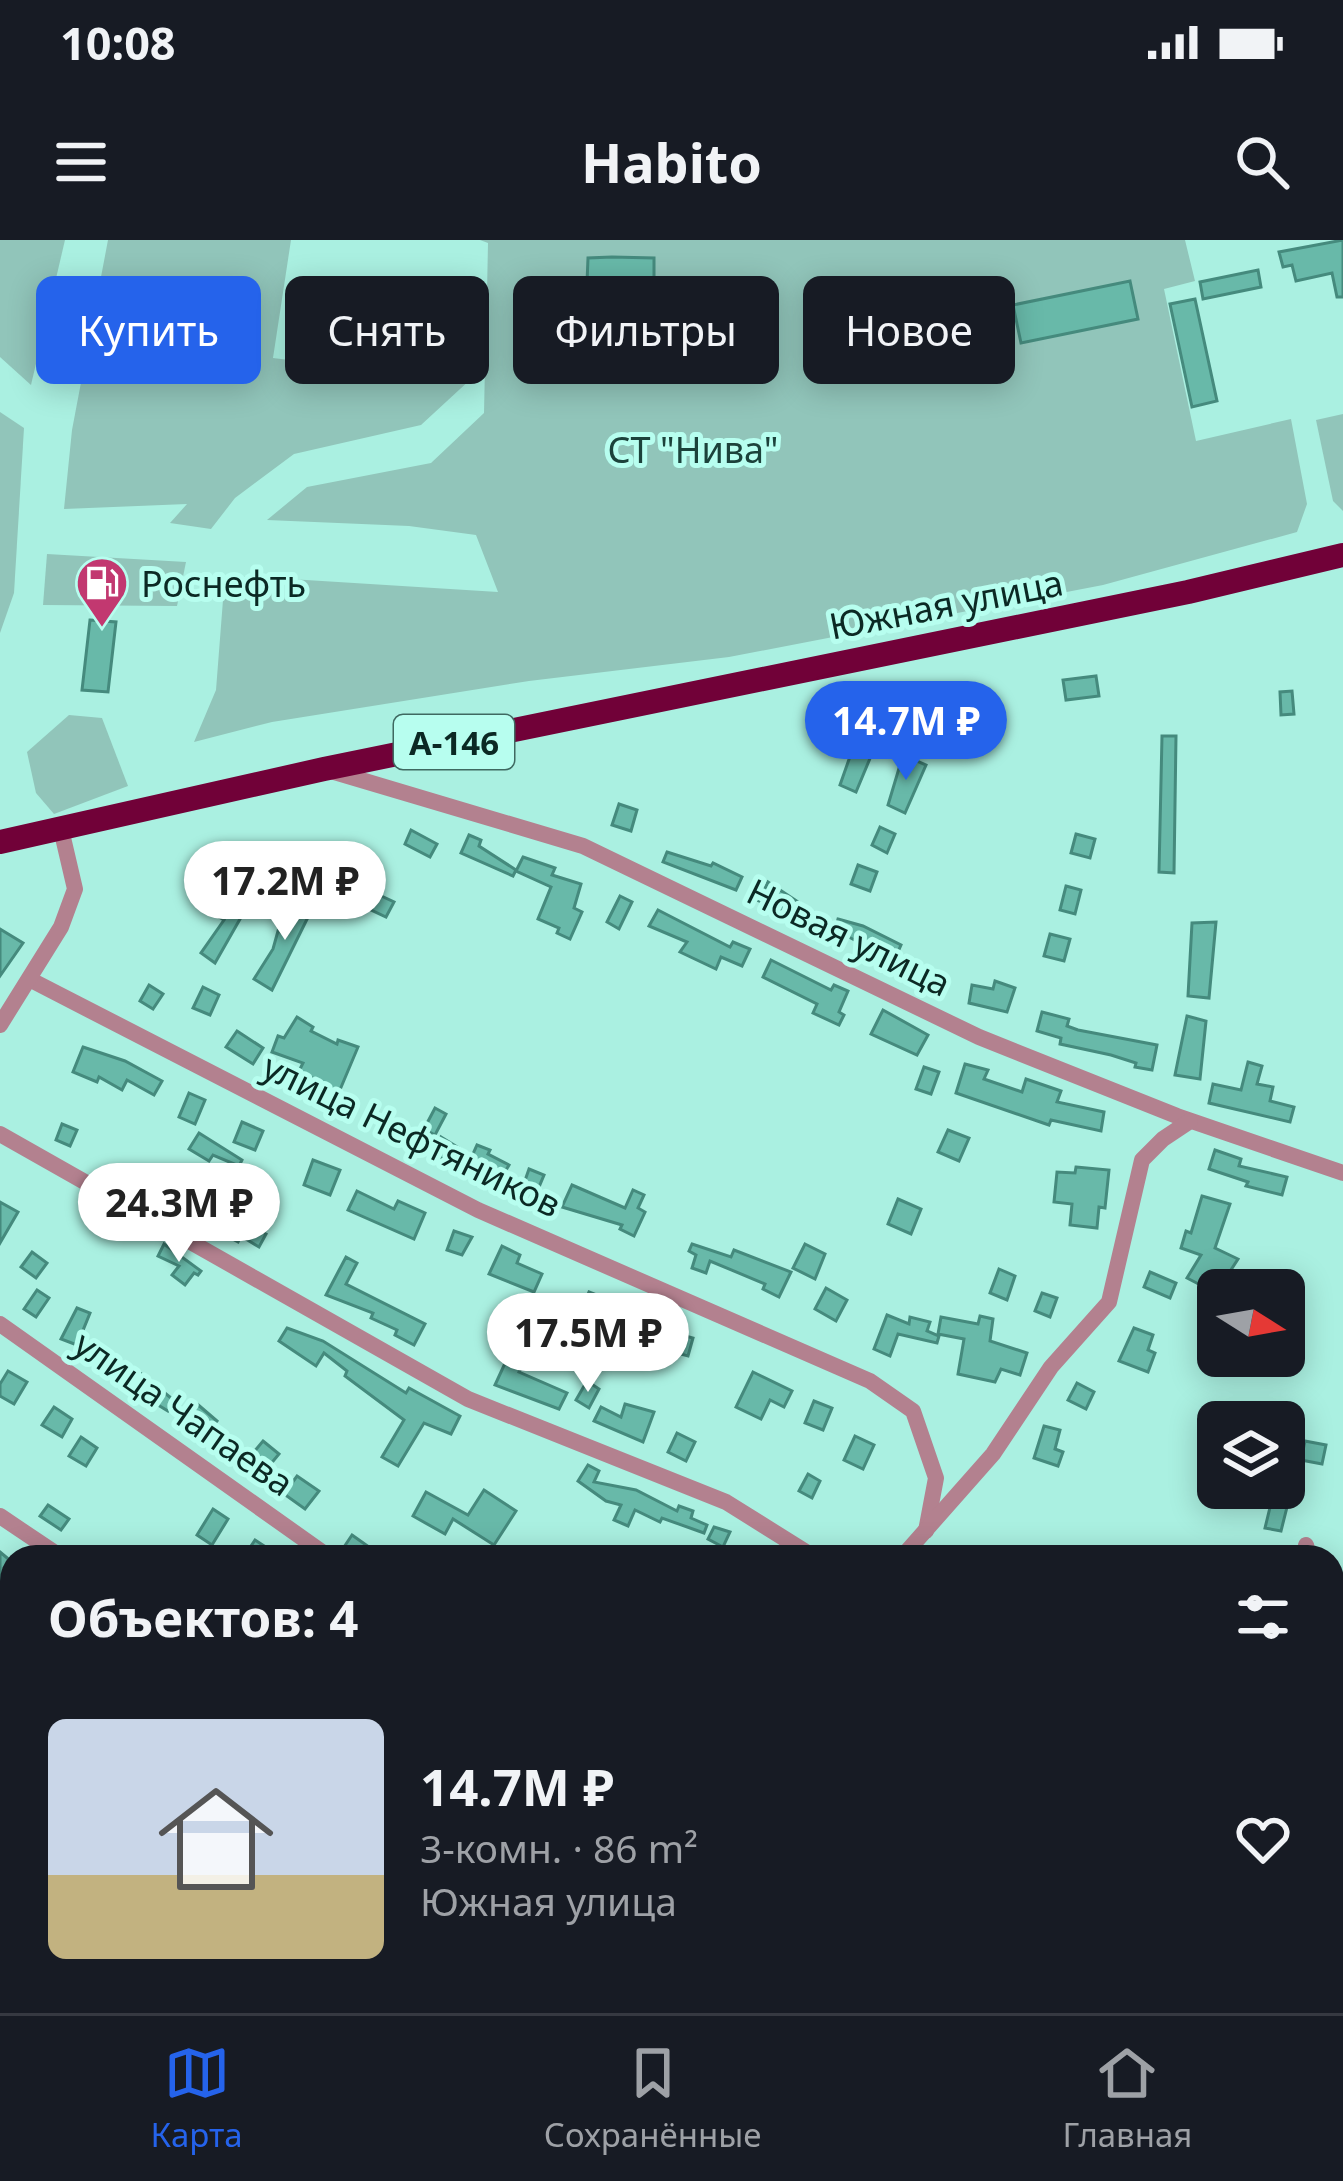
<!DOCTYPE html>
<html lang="ru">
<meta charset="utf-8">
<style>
:root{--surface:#171b24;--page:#20242c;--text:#f1f3f6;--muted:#9ea1a6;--line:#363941;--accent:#2563eb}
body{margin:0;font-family:"Noto Sans",sans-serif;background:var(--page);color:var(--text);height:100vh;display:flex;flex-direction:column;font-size:45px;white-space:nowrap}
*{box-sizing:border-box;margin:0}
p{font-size:39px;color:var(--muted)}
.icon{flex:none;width:66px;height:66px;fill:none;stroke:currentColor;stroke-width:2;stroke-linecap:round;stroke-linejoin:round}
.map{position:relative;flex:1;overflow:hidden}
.side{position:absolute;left:0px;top:1305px;width:1344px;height:468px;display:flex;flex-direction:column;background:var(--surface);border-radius:36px 36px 0 0;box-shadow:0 6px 30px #0003}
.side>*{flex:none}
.hud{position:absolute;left:36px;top:36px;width:1272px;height:108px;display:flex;gap:24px}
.needle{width:78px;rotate:101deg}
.fabs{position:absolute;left:1197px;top:1029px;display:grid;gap:24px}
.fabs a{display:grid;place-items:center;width:108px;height:108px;border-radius:18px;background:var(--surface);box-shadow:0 6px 30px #0003;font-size:60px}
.price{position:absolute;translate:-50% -102px;padding:0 27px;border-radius:42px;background:#fff;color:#222;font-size:39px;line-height:78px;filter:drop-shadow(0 3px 6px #0008)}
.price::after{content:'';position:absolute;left:50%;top:72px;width:36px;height:27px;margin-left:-18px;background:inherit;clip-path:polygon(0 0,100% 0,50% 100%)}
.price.active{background:var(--accent);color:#fff}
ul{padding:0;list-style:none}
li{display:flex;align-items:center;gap:36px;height:300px;padding:0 48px}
li span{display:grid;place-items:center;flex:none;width:336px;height:240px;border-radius:18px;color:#555}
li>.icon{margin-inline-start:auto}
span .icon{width:144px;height:144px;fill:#fffc;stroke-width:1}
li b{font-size:51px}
h2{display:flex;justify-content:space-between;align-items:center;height:144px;padding:0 48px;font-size:51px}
.pill{padding:0 42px;border-radius:18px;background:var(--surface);box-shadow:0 6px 30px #0003;font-size:42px;line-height:108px}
.pill.active{background:var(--accent);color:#fff}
.status{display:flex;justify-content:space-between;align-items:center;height:84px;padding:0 60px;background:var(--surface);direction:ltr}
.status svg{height:33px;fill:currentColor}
header{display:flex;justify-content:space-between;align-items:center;height:156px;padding:0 48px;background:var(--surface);font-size:54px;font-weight:700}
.menu{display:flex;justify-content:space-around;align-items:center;height:168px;border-top:3px solid var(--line);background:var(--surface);font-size:33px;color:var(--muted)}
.menu a{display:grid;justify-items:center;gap:6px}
.menu .active{color:var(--accent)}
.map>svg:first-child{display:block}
</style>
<div class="status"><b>10:08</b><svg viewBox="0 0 49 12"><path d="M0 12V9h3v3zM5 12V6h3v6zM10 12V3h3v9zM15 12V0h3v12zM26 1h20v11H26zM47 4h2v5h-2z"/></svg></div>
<header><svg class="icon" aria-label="menu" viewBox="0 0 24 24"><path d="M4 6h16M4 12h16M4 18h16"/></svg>Habito<svg class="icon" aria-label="search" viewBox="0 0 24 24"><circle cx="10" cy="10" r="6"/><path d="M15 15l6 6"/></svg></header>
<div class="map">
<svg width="1343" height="1773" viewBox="0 0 1343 1773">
<rect width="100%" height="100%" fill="#aaf0e1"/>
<g fill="#91c5ba">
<polygon points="0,0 65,0 31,145 0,117"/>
<polygon points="108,0 291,0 273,118 450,140 486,103 488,3 480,0 1185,0 1195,41 1164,49 1196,201 1291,179 1307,264 1297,292 1103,345 729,417 529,441 272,482 194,502 216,450 223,360 244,336 498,352 476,295 409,286 267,280 307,247 431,223 484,173 485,126 421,185 294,214 235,258 211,289 170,283 187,264 64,269 72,190"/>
<polygon points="0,172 24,188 14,353 0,393"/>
<polygon points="1343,174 1343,271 1333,261 1316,180"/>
<polygon points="47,314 186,322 177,366 43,365"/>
<polygon points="69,475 102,478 128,546 54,574 36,553 27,512"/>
</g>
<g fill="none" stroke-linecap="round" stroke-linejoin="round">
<polyline stroke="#497993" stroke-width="4.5" points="1238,1773 1240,1761"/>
</g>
<g fill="#68b9a9" stroke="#458a7d" stroke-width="3">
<polygon points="1343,0 1343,57 1337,57 1332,33 1296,41 1292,25 1283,27 1279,12"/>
<polygon points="612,17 654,18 654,44 587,43 588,18"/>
<polygon points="1258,30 1261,47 1203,59 1200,42"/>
<polygon points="1130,41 1138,79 1021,103 1013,65"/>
<polygon points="538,55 562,55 562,81 537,81"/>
<polygon points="1195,59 1217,161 1192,167 1170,64"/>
<polygon points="90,380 116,382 108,452 82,450"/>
<polygon points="1096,436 1099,456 1066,460 1063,440"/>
<polygon points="1292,451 1294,474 1281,475 1280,452"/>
<polygon points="1162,496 1176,496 1174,633 1159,632"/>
<polygon points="853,508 871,516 856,552 840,545"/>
<polygon points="903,515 926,525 905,573 888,565"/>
<polygon points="619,564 637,570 631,591 612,585"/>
<polygon points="880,587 895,594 887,613 872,605"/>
<polygon points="411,590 437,604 430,617 405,604"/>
<polygon points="1076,594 1095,599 1090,618 1071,613"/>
<polygon points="469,595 481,600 479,606 516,630 513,636 461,613"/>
<polygon points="667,612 711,626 713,623 742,637 736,650 663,622"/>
<polygon points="523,617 555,628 552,635 581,644 574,668 582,672 570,699 557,693 559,688 538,679 551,647 516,631"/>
<polygon points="244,624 265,635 215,723 201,713 224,680 219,677 239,645 234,642"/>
<polygon points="858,625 877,632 870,651 851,644"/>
<polygon points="768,642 813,672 804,685 775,667 759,661"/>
<polygon points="1066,646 1081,650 1075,674 1060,670"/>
<polygon points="375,653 394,662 386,677 367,668"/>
<polygon points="620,656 632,662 619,689 607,682"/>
<polygon points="293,657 314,665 272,750 254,739 273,709 278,691 281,692"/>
<polygon points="658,670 730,707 733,702 750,709 742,726 721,717 716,729 680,712 687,702 649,686"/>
<polygon points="838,679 863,686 901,705 894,721 847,696 845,701 833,698"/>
<polygon points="1216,682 1209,758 1188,756 1192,683"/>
<polygon points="0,689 23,703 0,736"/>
<polygon points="1050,694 1070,699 1064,721 1044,716"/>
<polygon points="771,720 831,750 834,745 848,751 839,772 844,775 839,785 813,773 817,764 763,737"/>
<polygon points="995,741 1015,748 1007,772 969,763 972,745 993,749"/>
<polygon points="149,745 163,754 153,769 140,761"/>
<polygon points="203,747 219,755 210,775 193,768"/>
<polygon points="883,770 928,795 917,815 871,794"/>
<polygon points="1042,772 1069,779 1067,786 1078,790 1157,805 1152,830 1135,827 1136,823 1111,815 1060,804 1061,798 1037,791"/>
<polygon points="1187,776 1206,781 1200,839 1175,835"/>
<polygon points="297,777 313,787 311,791 337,804 338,800 358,807 334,864 310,852 316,840 299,831 303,823 272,812 278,796 284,798"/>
<polygon points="237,791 263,808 253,824 226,807"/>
<polygon points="83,807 125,821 162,841 154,855 127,840 122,850 99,837 97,842 73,832"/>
<polygon points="1248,822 1262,826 1257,844 1273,847 1270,861 1294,867 1290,882 1209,863 1213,844 1241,850"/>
<polygon points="965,824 988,830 984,839 1022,852 1026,839 1061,851 1057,862 1104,872 1101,891 1051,880 1049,885 956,853"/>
<polygon points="924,827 939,832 931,854 916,849"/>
<polygon points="189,853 205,860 195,884 179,877"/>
<polygon points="435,868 446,874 435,895 424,889"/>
<polygon points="242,882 263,891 255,910 234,902"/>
<polygon points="62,884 77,890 70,906 56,900"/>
<polygon points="948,890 969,898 959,921 938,912"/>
<polygon points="199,893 242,920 239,926 213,915 209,921 189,909"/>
<polygon points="441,897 472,916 477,905 490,910 488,914 509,925 502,937 452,917 449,923 433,913"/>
<polygon points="1215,910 1241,919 1239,926 1287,937 1282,955 1246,946 1248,942 1209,929"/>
<polygon points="313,920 340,930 330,955 304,945"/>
<polygon points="1076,927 1109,930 1105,968 1099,967 1097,988 1070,985 1072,964 1054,962 1057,932 1075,933"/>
<polygon points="529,929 544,935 536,954 522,949"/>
<polygon points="186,944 200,952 189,972 175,965"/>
<polygon points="572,945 625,968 633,950 644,955 638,968 645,972 634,996 620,989 622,985 562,967"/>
<polygon points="357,951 394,969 398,961 425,973 414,999 348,970"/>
<polygon points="1202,956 1230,964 1215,1008 1238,1019 1216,1053 1187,1038 1201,1015 1181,1008 1186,991 1191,993"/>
<polygon points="898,959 921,969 911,994 888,984"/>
<polygon points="0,962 18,972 0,1003"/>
<polygon points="102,970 120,979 112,996 94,987"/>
<polygon points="236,978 266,994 259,1007 241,996 238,1002 227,996"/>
<polygon points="454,991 472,997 462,1015 447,1010"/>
<polygon points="164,1004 201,1031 198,1035 194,1033 185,1045 172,1035 179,1026 158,1016"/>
<polygon points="692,1004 731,1017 734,1010 791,1032 779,1057 763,1049 765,1044 710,1021 706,1033 692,1028 696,1015 689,1011"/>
<polygon points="805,1004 825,1014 815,1039 793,1028"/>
<polygon points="502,1006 520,1015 517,1023 542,1034 534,1052 489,1034"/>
<polygon points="32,1012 47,1023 36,1038 21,1027"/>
<polygon points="346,1017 357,1023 346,1044 425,1084 414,1105 395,1095 397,1090 371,1078 373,1073 326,1055"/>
<polygon points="999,1029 1015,1036 1007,1060 990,1053"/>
<polygon points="1150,1032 1176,1043 1170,1058 1144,1047"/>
<polygon points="826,1048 847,1060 836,1081 815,1069"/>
<polygon points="37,1050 49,1058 36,1077 24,1069"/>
<polygon points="589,1052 602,1057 597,1070 628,1086 616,1109 587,1093 581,1110 544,1086 557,1060 581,1070"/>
<polygon points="1042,1053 1057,1058 1050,1077 1035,1071"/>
<polygon points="77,1068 90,1073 77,1105 61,1099"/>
<polygon points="887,1075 909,1084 910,1077 930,1082 927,1091 939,1096 937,1103 898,1094 890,1116 874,1109"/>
<polygon points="980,1076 993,1079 990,1101 1027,1113 1020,1135 1001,1129 995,1142 958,1134 964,1099 938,1094 941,1077 978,1084"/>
<polygon points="287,1088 323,1101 406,1153 409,1148 460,1176 451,1194 424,1183 398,1226 382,1217 404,1180 345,1136 347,1131 324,1113 316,1126 279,1101"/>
<polygon points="1134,1088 1153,1095 1148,1110 1155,1113 1148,1132 1119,1121"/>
<polygon points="678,1094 693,1098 688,1116 673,1112"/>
<polygon points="506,1121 521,1128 519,1132 567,1153 559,1169 495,1145"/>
<polygon points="8,1131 27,1142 14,1164 0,1156 0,1144"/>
<polygon points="753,1132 792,1151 784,1167 770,1160 761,1179 736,1167"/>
<polygon points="140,1133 176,1162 168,1171 130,1148"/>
<polygon points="587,1141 599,1149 589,1168 576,1160"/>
<polygon points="1077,1143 1094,1152 1086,1169 1068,1160"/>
<polygon points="814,1161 832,1168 823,1190 805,1183"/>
<polygon points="196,1163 217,1181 202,1199 181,1181"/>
<polygon points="625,1164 654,1172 643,1202 594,1181 601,1167 621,1177"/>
<polygon points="54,1167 72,1179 62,1197 42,1185"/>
<polygon points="1044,1186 1060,1190 1055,1209 1063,1212 1058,1226 1034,1218"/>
<polygon points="677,1193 695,1202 686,1221 668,1212"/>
<polygon points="855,1196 874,1205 863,1229 844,1220"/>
<polygon points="81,1197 97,1208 86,1226 69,1216"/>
<polygon points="263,1201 279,1214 260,1237 244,1224"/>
<polygon points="1305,1201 1326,1205 1322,1224 1301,1220"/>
<polygon points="588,1225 599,1231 594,1242 636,1250 677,1271 679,1266 693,1271 691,1278 707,1285 704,1293 662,1278 660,1282 635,1270 628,1286 614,1280 621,1265 606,1261 578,1241"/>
<polygon points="808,1234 820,1241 812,1258 799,1251"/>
<polygon points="297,1236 319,1251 305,1269 284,1254"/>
<polygon points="484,1250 516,1271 494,1305 453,1279 445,1294 413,1276 426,1252 468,1275"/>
<polygon points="1273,1255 1289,1259 1281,1291 1265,1288"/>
<polygon points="48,1265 69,1279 61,1290 40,1276"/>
<polygon points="213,1269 228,1279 212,1305 197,1295"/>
<polygon points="714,1287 730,1292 723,1307 708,1299"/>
<polygon points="352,1295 383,1317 359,1317 344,1307"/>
<polygon points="255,1300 281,1317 255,1317 247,1312"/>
<polygon points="0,1312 12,1322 12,1367 0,1358"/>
<polygon points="143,1761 165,1761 181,1773 134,1773"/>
<polygon points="386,1761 435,1761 427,1773 402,1773"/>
<polygon points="481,1761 523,1761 514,1773 497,1773"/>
<polygon points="904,1761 935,1761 952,1773 919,1773"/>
<polygon points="1016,1761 1058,1761 1074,1773 1031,1773"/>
<polygon points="1313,1761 1343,1761 1343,1773 1312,1773"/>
</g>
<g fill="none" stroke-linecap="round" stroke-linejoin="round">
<g stroke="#b3818f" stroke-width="16">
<polyline points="331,531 583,606 979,797 1177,876 1343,933"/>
<polyline points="31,740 478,970 870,1141 913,1171 936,1238 926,1291"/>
<polyline points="0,785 61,687 75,649 61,589"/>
<polyline points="0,894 468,1159 726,1262 814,1317"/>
<polyline points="0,1084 329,1317"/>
<polyline points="0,1276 61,1317"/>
<polyline points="1306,1305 1309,1317"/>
<polyline points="902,1317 993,1214 1051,1127 1109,1062 1142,920 1163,899 1190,881"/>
<polyline points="1332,1409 1343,1454"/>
<polyline points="1332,1632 1343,1601"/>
<polyline points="14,1761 28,1773"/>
<polyline points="654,1761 669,1773"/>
<polyline points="985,1761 1000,1773"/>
<polyline points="43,1773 53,1761"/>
<polyline points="1270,1773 1272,1761"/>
</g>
<polyline stroke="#710138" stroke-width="24" points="0,602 324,529 1188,352 1343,315"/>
</g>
<defs>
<g id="fuel-pin" transform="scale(2.7)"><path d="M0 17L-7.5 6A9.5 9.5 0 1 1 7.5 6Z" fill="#c23870" stroke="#b7feef"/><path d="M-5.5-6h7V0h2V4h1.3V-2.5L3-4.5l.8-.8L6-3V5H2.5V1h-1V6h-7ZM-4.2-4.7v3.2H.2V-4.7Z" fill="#fff"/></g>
</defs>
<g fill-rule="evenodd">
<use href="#fuel-pin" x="102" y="343"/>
</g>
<g text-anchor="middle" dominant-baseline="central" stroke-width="10" stroke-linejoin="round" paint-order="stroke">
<rect fill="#b7feef" stroke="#3f6961" stroke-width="3" x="394" y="475" width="120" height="54" rx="9"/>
<g font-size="33" font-weight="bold" fill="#0b2924">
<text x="454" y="502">А-146</text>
</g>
<g font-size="36" fill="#1c423b" stroke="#b7feef">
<text x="693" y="209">СТ "Нива"</text>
</g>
<g font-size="36" fill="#0b2924" stroke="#b7feef" text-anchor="start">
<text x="141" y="343">Роснефть</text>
</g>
<g font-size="36" fill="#0b2924" stroke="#b7feef">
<text transform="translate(946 364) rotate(-11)">Южная улица</text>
<text transform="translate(849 697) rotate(26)">Новая улица</text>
<text transform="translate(412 895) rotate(26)">улица Нефтяников</text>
<text transform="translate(184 1173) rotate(35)">улица Чапаева</text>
</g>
</g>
</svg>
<div class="fabs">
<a><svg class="needle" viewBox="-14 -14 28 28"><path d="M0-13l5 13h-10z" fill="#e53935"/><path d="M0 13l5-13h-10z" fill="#9ea1a6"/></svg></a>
<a><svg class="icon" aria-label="layers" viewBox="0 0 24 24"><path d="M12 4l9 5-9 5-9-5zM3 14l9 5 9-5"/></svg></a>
</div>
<b class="price active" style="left:906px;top:543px">14.7M ₽</b>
<b class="price" style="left:285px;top:703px">17.2M ₽</b>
<b class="price" style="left:179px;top:1025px">24.3M ₽</b>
<b class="price" style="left:588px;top:1155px">17.5M ₽</b>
<div class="hud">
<a class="pill active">Купить</a>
<a class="pill">Снять</a>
<a class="pill">Фильтры</a>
<a class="pill">Новое</a>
</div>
<section class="side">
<h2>Объектов: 4<svg class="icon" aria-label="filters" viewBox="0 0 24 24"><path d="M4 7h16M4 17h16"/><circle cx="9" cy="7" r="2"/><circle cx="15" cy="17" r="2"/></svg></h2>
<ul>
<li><span style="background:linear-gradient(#c9d6e8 65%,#c2b280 0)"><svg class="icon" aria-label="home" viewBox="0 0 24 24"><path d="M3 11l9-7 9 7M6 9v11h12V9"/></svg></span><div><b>14.7M ₽</b><p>3-комн. · 86 m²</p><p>Южная улица</p></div><svg class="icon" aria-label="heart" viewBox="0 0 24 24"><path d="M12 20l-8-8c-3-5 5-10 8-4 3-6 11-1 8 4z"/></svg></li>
</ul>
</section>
</div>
<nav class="menu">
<a class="active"><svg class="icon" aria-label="map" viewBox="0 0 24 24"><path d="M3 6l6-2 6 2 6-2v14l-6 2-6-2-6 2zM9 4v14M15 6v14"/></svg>Карта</a>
<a><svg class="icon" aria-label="saved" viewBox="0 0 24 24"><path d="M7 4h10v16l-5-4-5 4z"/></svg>Сохранённые</a>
<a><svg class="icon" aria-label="home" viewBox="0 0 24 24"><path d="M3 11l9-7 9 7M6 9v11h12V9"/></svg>Главная</a>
</nav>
